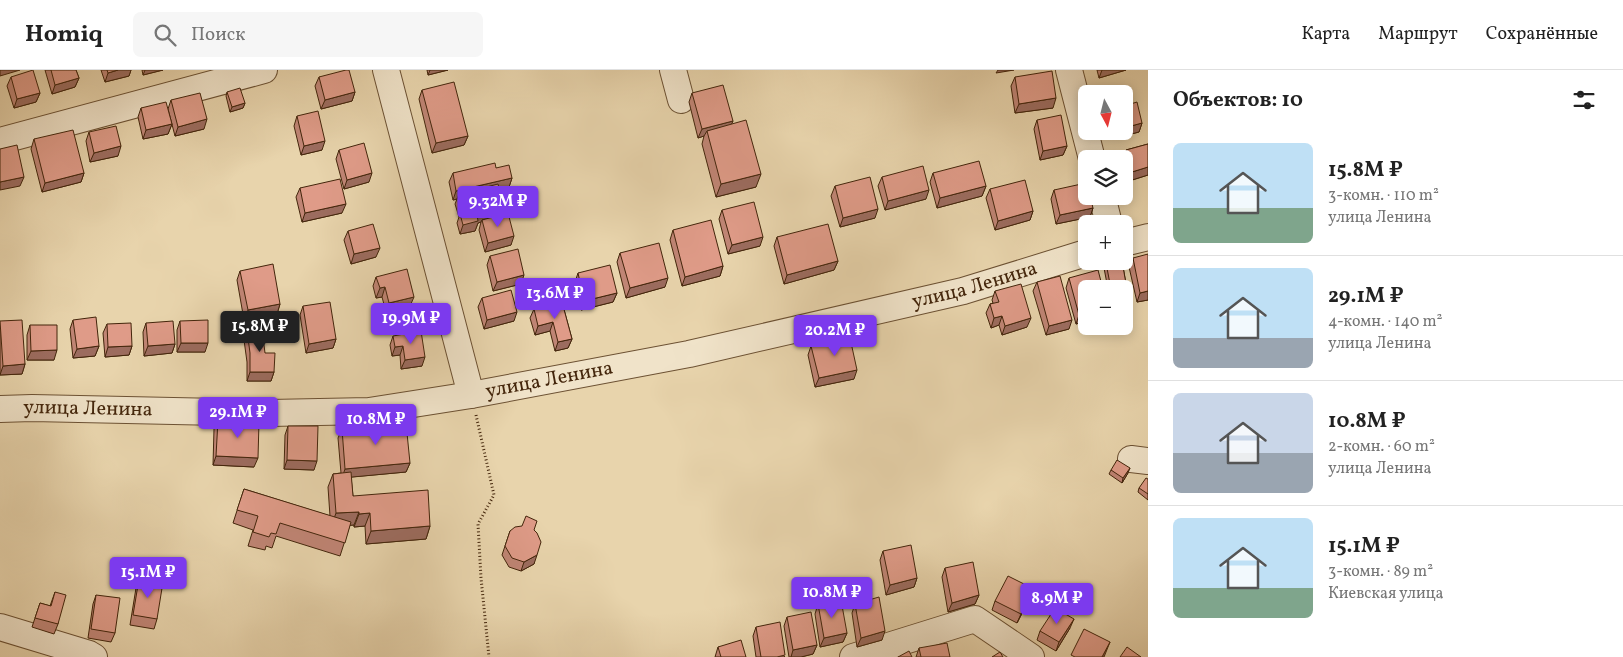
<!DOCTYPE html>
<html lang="ru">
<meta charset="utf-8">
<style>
:root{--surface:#fff;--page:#f6f6f6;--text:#222;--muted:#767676;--line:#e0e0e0;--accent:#7c3aed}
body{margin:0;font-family:Vollkorn,serif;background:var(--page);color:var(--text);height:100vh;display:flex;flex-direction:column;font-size:19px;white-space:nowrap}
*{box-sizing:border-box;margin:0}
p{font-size:16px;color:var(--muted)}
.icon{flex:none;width:28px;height:28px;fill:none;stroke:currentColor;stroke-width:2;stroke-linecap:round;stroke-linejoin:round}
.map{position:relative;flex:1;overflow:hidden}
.drawer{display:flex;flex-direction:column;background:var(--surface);width:475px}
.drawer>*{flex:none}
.needle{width:32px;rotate:173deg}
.fabs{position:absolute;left:1078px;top:15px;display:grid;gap:10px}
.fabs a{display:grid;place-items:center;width:55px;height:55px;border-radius:8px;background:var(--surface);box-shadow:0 2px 12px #0003;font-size:25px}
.price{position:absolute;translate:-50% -42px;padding:0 11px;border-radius:5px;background:var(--accent);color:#fff;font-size:16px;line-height:32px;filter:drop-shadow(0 1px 2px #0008)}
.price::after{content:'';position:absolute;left:50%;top:30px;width:15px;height:11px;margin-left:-8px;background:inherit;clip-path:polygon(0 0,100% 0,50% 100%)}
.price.current{background:#222;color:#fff}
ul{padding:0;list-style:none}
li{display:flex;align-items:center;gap:15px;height:125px;padding:0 25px}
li+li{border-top:1px solid var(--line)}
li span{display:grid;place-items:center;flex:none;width:140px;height:100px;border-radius:8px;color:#555}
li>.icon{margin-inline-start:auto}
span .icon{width:60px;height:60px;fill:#fffc;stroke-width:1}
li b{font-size:21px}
h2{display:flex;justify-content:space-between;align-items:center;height:60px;padding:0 25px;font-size:21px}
header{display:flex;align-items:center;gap:30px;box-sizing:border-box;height:70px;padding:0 25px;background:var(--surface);border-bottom:1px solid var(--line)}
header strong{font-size:24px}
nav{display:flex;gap:28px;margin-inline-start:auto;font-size:18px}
.search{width:350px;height:45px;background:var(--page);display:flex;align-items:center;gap:12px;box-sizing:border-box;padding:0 18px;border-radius:8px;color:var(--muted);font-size:19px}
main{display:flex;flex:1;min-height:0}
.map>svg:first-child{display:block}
</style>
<header>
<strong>Homiq</strong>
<div class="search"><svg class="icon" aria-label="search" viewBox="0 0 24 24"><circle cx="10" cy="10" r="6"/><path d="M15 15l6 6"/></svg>Поиск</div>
<nav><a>Карта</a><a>Маршрут</a><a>Сохранённые</a></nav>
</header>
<main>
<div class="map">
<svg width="1148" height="587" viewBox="0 0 1148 587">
<rect width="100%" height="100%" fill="#e8d4ac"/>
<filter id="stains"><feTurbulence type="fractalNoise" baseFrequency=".004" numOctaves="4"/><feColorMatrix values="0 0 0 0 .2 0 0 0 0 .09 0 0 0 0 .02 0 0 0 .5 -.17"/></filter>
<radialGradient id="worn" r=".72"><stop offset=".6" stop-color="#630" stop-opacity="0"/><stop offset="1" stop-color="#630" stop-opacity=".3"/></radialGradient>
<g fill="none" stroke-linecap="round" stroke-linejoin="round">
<g stroke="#6c5133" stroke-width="28">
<g id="minor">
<polyline points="386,0 471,325"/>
<polyline points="673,0 681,30"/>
<polyline points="1069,0 1092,89"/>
<polyline points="0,71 264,0"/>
<polyline points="1102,126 1109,154"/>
<polyline points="1124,173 1148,167"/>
<path id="s1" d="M0,339L32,338L270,343L369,341L471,325L689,284L963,221L1086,183"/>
<polyline points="1131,389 1148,391"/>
<polyline points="0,557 89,584 94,587"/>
<polyline points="853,587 975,549 1031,587"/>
</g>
</g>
<polyline stroke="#43250b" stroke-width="3" stroke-dasharray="1 2.5" stroke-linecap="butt" points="476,345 494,425 478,454 481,508 489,587"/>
<use href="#minor" stroke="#f0e3c9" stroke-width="26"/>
</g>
<g fill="#c08575" stroke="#43250b">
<polygon points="45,0 76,0 79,8 75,17 52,24"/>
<polygon points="101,0 131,0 129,6 105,12"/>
<polygon points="142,0 163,0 143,5"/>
<polygon points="427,0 448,0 428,5"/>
<polygon points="1097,0 1126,0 1099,8"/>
<polygon points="11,7 40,23 36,32 14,38 7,16"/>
<polygon points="319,7 355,22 352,31 321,39 315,16"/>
<polygon points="1015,7 1053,38 1015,43 1011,16"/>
<polygon points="422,20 468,66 464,75 432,83 419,29"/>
<polygon points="227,22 245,33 243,38 230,42 226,26"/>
<polygon points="692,23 733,51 731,54 756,117 716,127 702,74 704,66 698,68 689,32"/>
<polygon points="171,30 204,59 175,66 168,39"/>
<polygon points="141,38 172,54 168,64 143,69 138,47"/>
<polygon points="297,46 322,80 301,85 294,56"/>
<polygon points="1037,50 1067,76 1063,85 1040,90 1034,59"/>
<polygon points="1142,53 1139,62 1112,69 1110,61 1124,61"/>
<polygon points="89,62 118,86 90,92 86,71"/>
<polygon points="34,69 84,103 81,112 42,122 31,79"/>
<polygon points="1148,74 1148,105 1129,111 1124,93 1124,89 1123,89 1126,80"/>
<polygon points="339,80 369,112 344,119 336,89"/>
<polygon points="496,98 512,108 509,117 500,120 504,138 502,145 511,175 485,182 479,160 481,152 478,153 475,161 460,164 457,153 459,147 455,134 457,129 453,130 449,112 453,103"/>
<polygon points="933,103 986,116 982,126 937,138 930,112"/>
<polygon points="882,107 926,129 885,140 878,116"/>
<polygon points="835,116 875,148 840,157 831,126"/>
<polygon points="300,118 342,143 302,152 296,127"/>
<polygon points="990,119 1033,141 1030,150 995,160 986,128"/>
<polygon points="1054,120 1093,138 1090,147 1056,154 1051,129"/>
<polygon points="722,140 760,176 728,184 719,149"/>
<polygon points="673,160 723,196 720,206 682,216 670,170"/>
<polygon points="348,161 376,187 351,194 344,170"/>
<polygon points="777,167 838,191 834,200 784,214 774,176"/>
<polygon points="620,183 665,217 626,228 617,192"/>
<polygon points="490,186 521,214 493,221 487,195"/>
<polygon points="1133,188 1148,230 1137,232 1129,197"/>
<polygon points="1116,191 1122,191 1128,225 1126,230 1124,230 1124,219 1108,219 1104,198 1106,193"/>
<polygon points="240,201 280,234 277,244 244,250 237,210"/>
<polygon points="578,203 617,223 613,232 581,240 575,212"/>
<polygon points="376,207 410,236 386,242 382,227 376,228 373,216"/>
<polygon points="1069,208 1086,219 1086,251 1076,254 1066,218"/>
<polygon points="1037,212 1069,259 1046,265 1033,221"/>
<polygon points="995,221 1027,257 1002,265 999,255 991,258 986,243 990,234 993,233 992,230"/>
<polygon points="482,228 514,251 484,259 478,237"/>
<polygon points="562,232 572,269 568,278 555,281 550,261 535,265 530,248 534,239"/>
<polygon points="303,236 336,269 333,278 306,283 300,245"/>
<polygon points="73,250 99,276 95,286 73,288 70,259"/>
<polygon points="180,251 205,282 177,282 177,260"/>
<polygon points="0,252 25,294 22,304 0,305"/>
<polygon points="146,253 175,274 172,283 144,286 143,262"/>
<polygon points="107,254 132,276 129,285 105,287 103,263"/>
<polygon points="30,255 54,290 27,290 27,265"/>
<polygon points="247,260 265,283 274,302 271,311 247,311 247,292 244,270"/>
<polygon points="393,266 422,296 401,299 400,285 392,286 390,275"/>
<polygon points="811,276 854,309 815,317 808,285"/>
<polygon points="218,350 254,397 213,395 214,359"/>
<polygon points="288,356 314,400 284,399 285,365"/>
<polygon points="342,359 410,393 406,402 351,407 353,426 430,456 426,469 366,474 365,456 354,457 354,455 350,455 340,486 276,466 272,478 266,476 265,480 248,476 253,460 233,453 244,419 330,446 328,417 333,404 341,403 338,368"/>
<polygon points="1111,400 1128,403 1122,413 1109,404"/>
<polygon points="1148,409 1148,430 1138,422 1139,418"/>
<polygon points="534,460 534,494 521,501 509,497 502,485 510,461"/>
<polygon points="883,481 917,508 914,517 886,525 880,490"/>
<polygon points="945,498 979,525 975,534 948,542 942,507"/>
<polygon points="139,509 157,549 154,559 130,555 136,518"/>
<polygon points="55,522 58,554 54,564 32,557 40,533 50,536"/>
<polygon points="96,525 115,563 111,572 88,568 93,534"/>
<polygon points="1030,528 1017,553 992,540 995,531"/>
<polygon points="818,534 847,563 843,572 820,577 815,544"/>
<polygon points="855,534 882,570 857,577 852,543"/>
<polygon points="787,547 817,575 813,584 801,587 789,587 784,556"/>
<polygon points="756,557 785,587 756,587 753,566"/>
<polygon points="1070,558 1056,581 1037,570 1040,561"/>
<polygon points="718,577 746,587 715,587"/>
<polygon points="919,578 950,587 916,587"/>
</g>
<g fill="#9c6c5f" stroke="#43250b">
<polygon points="0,0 20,0 0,6"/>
<polygon points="118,0 131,0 129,6 105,12 108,3"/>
<polygon points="145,0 163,0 143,5"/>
<polygon points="430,0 448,0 428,5"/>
<polygon points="998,0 1014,0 996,3"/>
<polygon points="1102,0 1126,0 1099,8"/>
<polygon points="79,8 75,17 52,24 55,15"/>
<polygon points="355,22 352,31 321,39 325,30"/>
<polygon points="40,23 36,32 14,38 17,29"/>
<polygon points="1056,28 1053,38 1015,43 1019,34"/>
<polygon points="245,33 243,38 230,42 232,37"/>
<polygon points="207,49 204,59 175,66 178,57"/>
<polygon points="733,51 729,60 707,61 704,66 698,68 702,59"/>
<polygon points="1142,53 1139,62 1112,69 1115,61 1124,61 1124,58"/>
<polygon points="172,54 168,64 143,69 146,60"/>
<polygon points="468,66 464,75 432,83 436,73"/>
<polygon points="325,71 322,80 301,85 304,76"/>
<polygon points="121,76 118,86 90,92 94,83"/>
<polygon points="1067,76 1063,85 1040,90 1043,81"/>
<polygon points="1148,97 1148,105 1129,111 1132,102"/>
<polygon points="84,103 81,112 42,122 45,113"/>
<polygon points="372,103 369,112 344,119 347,110"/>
<polygon points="761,104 756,117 716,127 721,114"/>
<polygon points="24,107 20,116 0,120 0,112"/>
<polygon points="512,108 509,117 460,128 459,124 457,129 453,130 456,121"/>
<polygon points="986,116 982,126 937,138 940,128"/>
<polygon points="929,120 926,129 885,140 888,131"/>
<polygon points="346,134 342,143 302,152 305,143"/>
<polygon points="504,138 501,147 482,150 481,152 478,153 475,161 460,164 463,155 477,145"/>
<polygon points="1093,138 1090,147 1056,154 1060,145"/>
<polygon points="878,139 875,148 840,157 843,148"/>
<polygon points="1033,141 1030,150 995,160 998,151"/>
<polygon points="514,166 511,175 485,182 488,173"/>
<polygon points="763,167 760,176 728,184 732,175"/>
<polygon points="380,178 376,187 351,194 354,184"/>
<polygon points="838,191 834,200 784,214 787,205"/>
<polygon points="723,196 720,206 682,216 685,207"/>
<polygon points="524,205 521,214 493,221 497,212"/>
<polygon points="668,208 665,217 626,228 630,218"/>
<polygon points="385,217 382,227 376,228 380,218"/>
<polygon points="1148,221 1148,230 1137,232 1140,223"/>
<polygon points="617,223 613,232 581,240 584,231"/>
<polygon points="1128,225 1126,230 1124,230 1124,226"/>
<polygon points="414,227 410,236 386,242 389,233"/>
<polygon points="280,234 277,244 244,250 248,240"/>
<polygon points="517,242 514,251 484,259 487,250"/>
<polygon points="1086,243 1086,251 1076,254 1079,245"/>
<polygon points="1002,246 999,255 991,258 994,248"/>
<polygon points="1031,248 1027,257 1002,265 1005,256"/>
<polygon points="1072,250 1069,259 1046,265 1049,256"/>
<polygon points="553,252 550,261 535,265 538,256"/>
<polygon points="336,269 333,278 306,283 309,274"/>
<polygon points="572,269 568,278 555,281 558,272"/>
<polygon points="181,273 208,273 205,282 177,282"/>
<polygon points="175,274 172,283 144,286 148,276"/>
<polygon points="99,276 95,286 73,288 77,279"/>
<polygon points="132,276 129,285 105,287 108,277"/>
<polygon points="403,276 400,285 392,286 395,277"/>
<polygon points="57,280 54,290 27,290 31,281"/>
<polygon points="425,287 422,296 401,299 405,290"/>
<polygon points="25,294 22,304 0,305 3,296"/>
<polygon points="857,300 854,309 815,317 819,308"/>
<polygon points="250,302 274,302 271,311 247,311"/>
<polygon points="216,386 258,388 254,397 213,395"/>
<polygon points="287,390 317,391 314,400 284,399"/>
<polygon points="410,393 406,402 342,408 345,399"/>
<polygon points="1130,398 1128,403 1122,413 1123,408"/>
<polygon points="359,442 354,455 331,457 336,443"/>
<polygon points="370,443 365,456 354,457 359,444"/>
<polygon points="430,456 426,469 366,474 371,461"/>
<polygon points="537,485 534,494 521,501 524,492"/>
<polygon points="917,508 914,517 886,525 890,515"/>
<polygon points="1034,519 1030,528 1017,553 1021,544"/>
<polygon points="979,525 975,534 948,542 952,533"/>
<polygon points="1074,549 1070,558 1056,581 1059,572"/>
<polygon points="885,561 882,570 857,577 861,568"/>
<polygon points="847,563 843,572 820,577 824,568"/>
<polygon points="1110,572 1104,587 1102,587"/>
<polygon points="817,575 813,584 801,587 791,587 793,580"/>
</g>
<g fill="#df9b88" stroke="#43250b">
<polygon points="33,0 40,23 17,29 11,7"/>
<polygon points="51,0 76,0 79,8 55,15"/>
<polygon points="107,0 118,0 108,3"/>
<polygon points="346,0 349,0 355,22 325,30 319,7"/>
<polygon points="1052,1 1056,28 1019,34 1015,7"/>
<polygon points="454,12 468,66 436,73 422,20"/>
<polygon points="723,15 733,51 702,59 692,23"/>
<polygon points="240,18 245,33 232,37 227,22"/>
<polygon points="200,23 207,49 178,57 171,30"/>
<polygon points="166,32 172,54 146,60 141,38"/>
<polygon points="1137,32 1142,53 1124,58 1124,36"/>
<polygon points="318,41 325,71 304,76 297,46"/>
<polygon points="1061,45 1067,76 1043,81 1037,50"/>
<polygon points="746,50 761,104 721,114 707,61"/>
<polygon points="116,56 121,76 94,83 89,62"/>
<polygon points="73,60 84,103 45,113 34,69"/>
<polygon points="364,73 372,103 347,110 339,80"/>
<polygon points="1148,74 1148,97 1132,102 1126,80"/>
<polygon points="17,75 24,107 0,112 0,79"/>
<polygon points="979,91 986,116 940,128 933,103"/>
<polygon points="495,93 496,98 509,95 512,108 456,121 453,103"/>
<polygon points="923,96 929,120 888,131 882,107"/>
<polygon points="870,107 878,139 843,148 835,116"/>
<polygon points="340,109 346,134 305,143 300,118"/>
<polygon points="1025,110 1033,141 998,151 990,119"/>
<polygon points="1086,113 1086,126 1090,126 1093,138 1060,145 1054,120"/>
<polygon points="498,114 504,138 477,145 478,151 463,155 460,144 463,143 459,124"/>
<polygon points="754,132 763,167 732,175 722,140"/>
<polygon points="508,143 514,166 488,173 482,150"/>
<polygon points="711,150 723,196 685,207 673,160"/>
<polygon points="373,154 380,178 354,184 348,161"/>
<polygon points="828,154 838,191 787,205 777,167"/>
<polygon points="659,173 668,208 630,218 620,183"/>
<polygon points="518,179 524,205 497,212 490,186"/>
<polygon points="1148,184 1148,221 1140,223 1133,188"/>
<polygon points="1116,191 1122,191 1128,225 1124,226 1124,219 1111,219 1106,193"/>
<polygon points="273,194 280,234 248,240 240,201"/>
<polygon points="610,195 617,223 584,231 578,203"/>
<polygon points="407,199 414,227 389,233 385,217 380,218 376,207"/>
<polygon points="1098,200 1103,219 1086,219 1086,243 1079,245 1069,208"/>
<polygon points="1060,206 1072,250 1049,256 1037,212"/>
<polygon points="1021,214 1031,248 1005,256 1002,246 994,248 990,234 999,232 995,221"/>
<polygon points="511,220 517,242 487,250 482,228"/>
<polygon points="330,232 336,269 309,274 303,236"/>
<polygon points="562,232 572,269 558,272 553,252 538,256 534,239"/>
<polygon points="96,247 99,276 77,279 73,250"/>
<polygon points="22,250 25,294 3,296 0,251"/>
<polygon points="208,250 208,273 181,273 180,251"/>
<polygon points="173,251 175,274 148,276 146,253"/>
<polygon points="131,253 132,276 108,277 107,254"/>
<polygon points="30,255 57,255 57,280 31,281"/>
<polygon points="262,259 265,283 275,283 274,302 250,302 250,283 247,260"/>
<polygon points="421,261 425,287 405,290 403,276 395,277 393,266"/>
<polygon points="844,263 850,268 857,300 819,308 811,276 831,272 834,266"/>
<polygon points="218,350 259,352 258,388 216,386"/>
<polygon points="406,353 410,393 345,399 342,359"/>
<polygon points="288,356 318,356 317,391 287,390"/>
<polygon points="1117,390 1130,398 1123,408 1111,400"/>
<polygon points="351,402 353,426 428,420 430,456 371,461 370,443 359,444 359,442 336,443 333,404"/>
<polygon points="1146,408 1148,409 1148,424 1139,418"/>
<polygon points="244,419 351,452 345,473 280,453 276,464 271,463 269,467 253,462 258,446 237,440"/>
<polygon points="526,446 537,451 534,460 537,463 541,472 537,485 524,492 512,488 505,476 510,461 515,457 522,456"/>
<polygon points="911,475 917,508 890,515 883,481"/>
<polygon points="973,492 979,525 952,533 945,498"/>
<polygon points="1008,506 1034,519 1021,544 995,531"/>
<polygon points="139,509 163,512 157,549 133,545"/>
<polygon points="55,522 66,525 58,554 35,548 40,533 51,536"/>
<polygon points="96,525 120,528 115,563 91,559"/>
<polygon points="879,527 885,561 861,568 855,534"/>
<polygon points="841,530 847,563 824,568 818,534"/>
<polygon points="1055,538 1074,549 1059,572 1040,561"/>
<polygon points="811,542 817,575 793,580 787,547"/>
<polygon points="780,552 785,585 777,587 761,587 756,557"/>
<polygon points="1084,559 1110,572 1102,587 1075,587 1071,585"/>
<polygon points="741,570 746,587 721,587 718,577"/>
<polygon points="947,573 950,587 921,587 919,578"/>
<polygon points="1127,577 1141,587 1120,587"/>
<polygon points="909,581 912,587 898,587"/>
<polygon points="1000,582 1003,587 992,587"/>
</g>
<g text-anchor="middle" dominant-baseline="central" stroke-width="4.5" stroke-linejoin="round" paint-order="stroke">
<g font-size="20" fill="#43250b" stroke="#f0e3c9">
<text stroke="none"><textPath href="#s1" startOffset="988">улица Ленина</textPath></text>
<text stroke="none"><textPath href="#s1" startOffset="552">улица Ленина</textPath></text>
<text stroke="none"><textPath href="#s1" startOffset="88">улица Ленина</textPath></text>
</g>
</g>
<rect width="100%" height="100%" filter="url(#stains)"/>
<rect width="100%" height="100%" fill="url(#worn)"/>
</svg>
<div class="fabs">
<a><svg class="needle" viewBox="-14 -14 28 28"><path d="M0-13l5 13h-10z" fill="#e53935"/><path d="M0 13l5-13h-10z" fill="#767676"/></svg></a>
<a><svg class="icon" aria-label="layers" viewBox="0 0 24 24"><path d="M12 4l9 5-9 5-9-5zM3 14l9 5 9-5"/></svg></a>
<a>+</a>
<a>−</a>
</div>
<b class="price" style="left:498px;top:158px">9.32M ₽</b>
<b class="price" style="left:555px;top:250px">13.6M ₽</b>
<b class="price" style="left:411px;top:275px">19.9M ₽</b>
<b class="price current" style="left:260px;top:283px">15.8M ₽</b>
<b class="price" style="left:835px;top:287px">20.2M ₽</b>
<b class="price" style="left:238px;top:369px">29.1M ₽</b>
<b class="price" style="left:376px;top:376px">10.8M ₽</b>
<b class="price" style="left:148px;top:529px">15.1M ₽</b>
<b class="price" style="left:832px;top:549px">10.8M ₽</b>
<b class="price" style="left:1057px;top:555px">8.9M ₽</b>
</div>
<section class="drawer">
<h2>Объектов: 10<svg class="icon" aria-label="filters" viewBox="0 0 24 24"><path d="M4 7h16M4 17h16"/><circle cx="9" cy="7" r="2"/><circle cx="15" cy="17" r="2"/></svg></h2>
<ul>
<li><span style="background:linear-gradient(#bfe0f5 65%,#7fa58c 0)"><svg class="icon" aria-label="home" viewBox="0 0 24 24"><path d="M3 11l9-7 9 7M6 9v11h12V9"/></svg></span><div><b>15.8M ₽</b><p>3-комн. · 110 m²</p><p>улица Ленина</p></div></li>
<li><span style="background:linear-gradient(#bfe0f5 70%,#9aa5b1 0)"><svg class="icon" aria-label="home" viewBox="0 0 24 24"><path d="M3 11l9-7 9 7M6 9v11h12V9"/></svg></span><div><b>29.1M ₽</b><p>4-комн. · 140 m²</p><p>улица Ленина</p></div></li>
<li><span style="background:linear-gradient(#c9d6e8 60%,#9aa5b1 0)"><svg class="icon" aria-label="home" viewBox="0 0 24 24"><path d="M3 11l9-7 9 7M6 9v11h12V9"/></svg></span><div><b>10.8M ₽</b><p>2-комн. · 60 m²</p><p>улица Ленина</p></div></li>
<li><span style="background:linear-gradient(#bfe0f5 70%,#7fa58c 0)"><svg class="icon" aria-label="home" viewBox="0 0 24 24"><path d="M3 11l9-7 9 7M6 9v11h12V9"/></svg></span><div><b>15.1M ₽</b><p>3-комн. · 89 m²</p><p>Киевская улица</p></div></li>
</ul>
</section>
</main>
